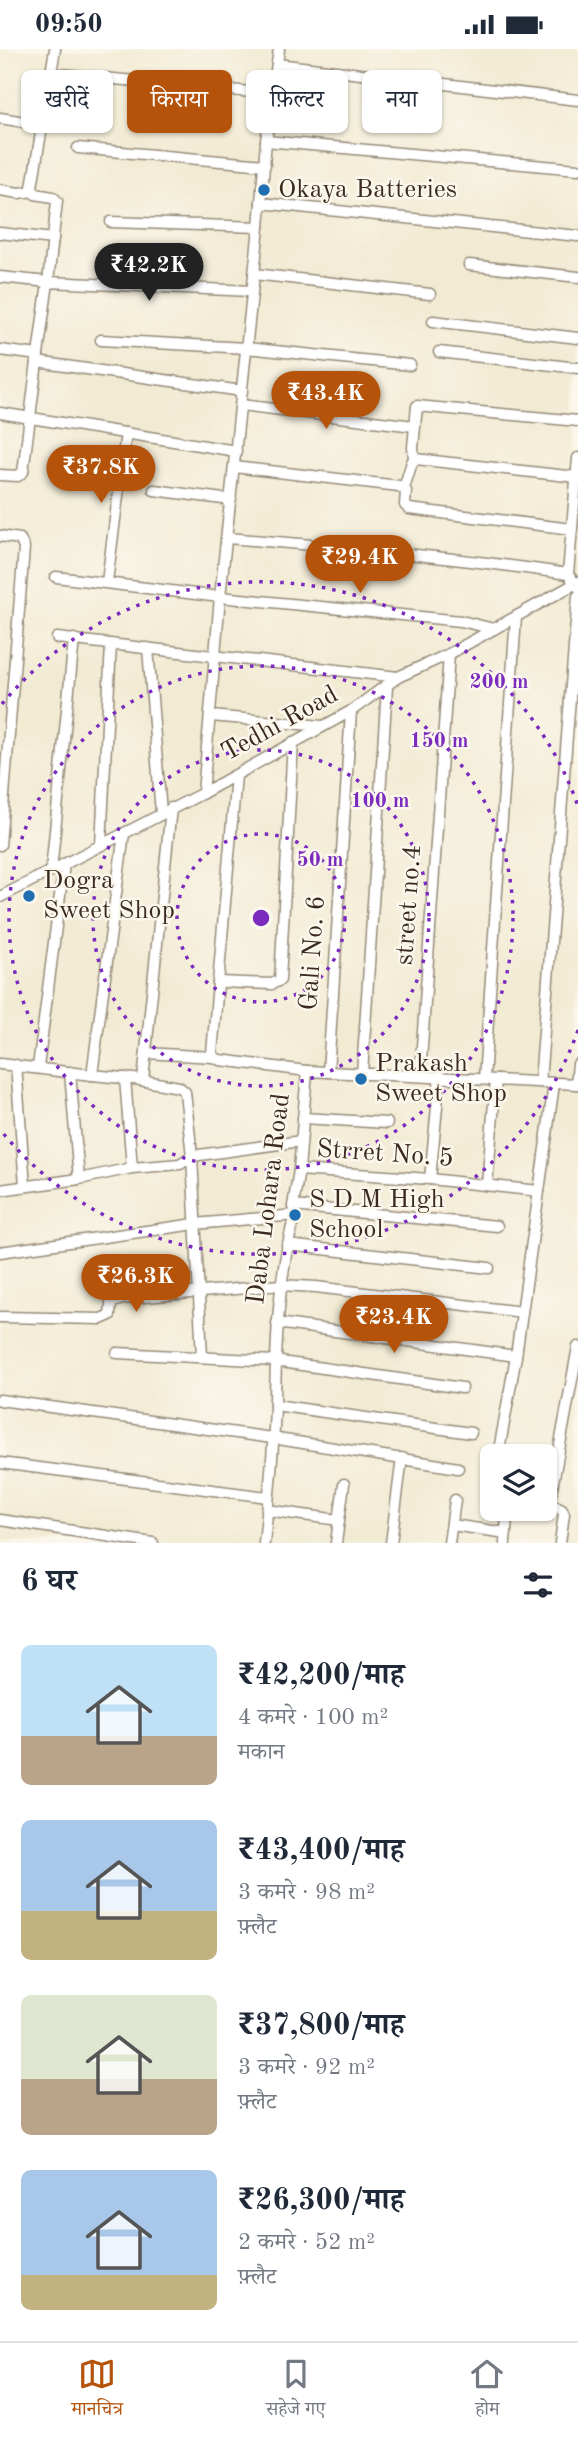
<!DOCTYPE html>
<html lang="hi">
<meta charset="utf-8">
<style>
:root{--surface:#fff;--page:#f2f2f3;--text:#1f2937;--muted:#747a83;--line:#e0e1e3;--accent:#b45309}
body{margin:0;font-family:"Old Standard TT","Noto Serif Devanagari",serif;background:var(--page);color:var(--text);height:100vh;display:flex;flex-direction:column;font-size:26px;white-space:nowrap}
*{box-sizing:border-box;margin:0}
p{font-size:23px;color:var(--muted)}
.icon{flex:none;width:38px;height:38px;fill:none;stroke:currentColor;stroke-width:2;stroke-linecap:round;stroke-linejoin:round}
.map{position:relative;height:1494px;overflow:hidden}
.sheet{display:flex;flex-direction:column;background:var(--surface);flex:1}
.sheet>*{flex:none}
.banner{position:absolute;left:21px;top:21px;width:537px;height:63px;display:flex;gap:14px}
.buttons{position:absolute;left:480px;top:1395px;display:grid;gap:14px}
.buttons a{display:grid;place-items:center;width:77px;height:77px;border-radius:10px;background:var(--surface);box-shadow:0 2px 5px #0004;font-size:35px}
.price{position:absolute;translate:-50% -60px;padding:0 16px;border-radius:24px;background:var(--accent);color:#fff;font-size:23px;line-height:46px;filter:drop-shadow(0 2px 4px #0008)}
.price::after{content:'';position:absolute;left:50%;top:42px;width:21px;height:16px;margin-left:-10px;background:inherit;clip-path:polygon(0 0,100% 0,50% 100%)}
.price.current{background:#222;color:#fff}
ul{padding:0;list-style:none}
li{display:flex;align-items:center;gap:21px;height:175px;padding:0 21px}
li span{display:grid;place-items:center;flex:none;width:196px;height:140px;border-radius:10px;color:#555}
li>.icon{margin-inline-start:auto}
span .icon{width:84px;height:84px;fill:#fffc;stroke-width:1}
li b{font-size:30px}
h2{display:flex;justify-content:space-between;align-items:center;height:84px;padding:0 21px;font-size:30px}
.pill{padding:0 24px;border-radius:10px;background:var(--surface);box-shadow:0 2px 5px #0004;font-size:24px;line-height:63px}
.pill.current{background:var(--accent);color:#fff}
.status{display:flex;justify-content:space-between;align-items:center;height:49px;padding:0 35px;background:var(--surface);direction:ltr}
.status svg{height:19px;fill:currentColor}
.menu{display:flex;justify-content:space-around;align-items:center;height:98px;border-top:2px solid var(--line);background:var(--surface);font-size:19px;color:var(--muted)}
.menu a{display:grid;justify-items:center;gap:4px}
.menu .current{color:var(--accent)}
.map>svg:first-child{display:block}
</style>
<div class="status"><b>09:50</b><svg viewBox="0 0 49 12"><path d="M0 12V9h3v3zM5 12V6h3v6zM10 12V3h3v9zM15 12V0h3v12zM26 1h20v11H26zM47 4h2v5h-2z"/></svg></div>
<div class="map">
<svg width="578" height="1494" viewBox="0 0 578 1494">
<rect width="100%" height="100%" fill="#fbf7ec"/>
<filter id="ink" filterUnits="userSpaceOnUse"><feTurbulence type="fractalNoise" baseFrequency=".0143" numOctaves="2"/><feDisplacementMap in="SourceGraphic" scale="14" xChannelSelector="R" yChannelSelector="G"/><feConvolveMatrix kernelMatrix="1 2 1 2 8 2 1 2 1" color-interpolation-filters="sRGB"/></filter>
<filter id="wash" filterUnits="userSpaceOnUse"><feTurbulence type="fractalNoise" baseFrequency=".00686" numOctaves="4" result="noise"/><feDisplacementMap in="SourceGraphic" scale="28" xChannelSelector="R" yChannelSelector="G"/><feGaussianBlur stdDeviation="1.57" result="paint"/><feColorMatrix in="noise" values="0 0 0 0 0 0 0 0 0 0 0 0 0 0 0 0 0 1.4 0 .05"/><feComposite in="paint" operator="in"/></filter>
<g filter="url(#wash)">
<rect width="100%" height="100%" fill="#f2ebd4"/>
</g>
<g filter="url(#ink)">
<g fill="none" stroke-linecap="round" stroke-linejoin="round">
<g stroke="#968a79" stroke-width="13">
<g id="street">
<polyline points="277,15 578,51"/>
<polyline points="51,24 271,45"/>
<polyline points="0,69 43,76"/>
<polyline points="266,92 578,120"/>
<polyline points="78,99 265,116"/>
<polyline points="0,141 19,144 34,142"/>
<polyline points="261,154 578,187"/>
<polyline points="111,173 259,178"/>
<polyline points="0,184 53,190"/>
<polyline points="469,216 578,228"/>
<polyline points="254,225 430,245"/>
<polyline points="0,228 48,233 57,152 53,148 35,145 32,138 55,0"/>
<polyline points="433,272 578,289"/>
<polyline points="101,291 246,299 410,316"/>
<polyline points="0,301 38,306"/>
<polyline points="439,303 578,319"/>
<polyline points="242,342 37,313 48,233 252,242"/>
<polyline points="241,356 414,377"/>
<polyline points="0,364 236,402"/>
<polyline points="414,411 413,398 417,357 578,372"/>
<polyline points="234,418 399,437 406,442 405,456 409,460 572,480"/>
<polyline points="0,426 18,427 23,423 37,313"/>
<polyline points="404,439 412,413 416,410 576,428"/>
<polyline points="154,441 231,451"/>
<polyline points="0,487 20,490 24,499 0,796"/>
<path d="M227,489C341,498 454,508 568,525L578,538"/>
<polyline points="568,525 578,409"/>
<polyline points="56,528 220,548 461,572 494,580"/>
<polyline points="107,533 126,384"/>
<polyline points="57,589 398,628"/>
<polyline points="148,599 161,764"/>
<polyline points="211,667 322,677"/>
<path d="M236,726L212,1004L213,1008L220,1011L307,1022L299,1121L293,1157L295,1166C278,1228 276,1289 275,1354C274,1400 269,1448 264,1494"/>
<polyline points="203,744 220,548 259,178 266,92 279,0"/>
<polyline points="101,796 111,595"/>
<polyline points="51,822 74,590"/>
<polyline points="0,848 203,744 351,662 398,628 449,605 578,533"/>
<polyline points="218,933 272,935 280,931 293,693"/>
<polyline points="146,1004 213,1008"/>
<polyline points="0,1015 92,1026 124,784"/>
<polyline points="16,1016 25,1137"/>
<polyline points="38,1018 64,815"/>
<polyline points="307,1022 578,1035"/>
<polyline points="70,1023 79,1130"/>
<polyline points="328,1023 351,662"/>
<polyline points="362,1025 387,638"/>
<polyline points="92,1026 143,1031 171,759"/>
<polyline points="420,1026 449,605"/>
<polyline points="125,1029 132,1119"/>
<polyline points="484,1030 516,568"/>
<polyline points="140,1031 179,1038 185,1043 192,1107 202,1308"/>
<polyline points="540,1033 578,547"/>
<polyline points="576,1035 578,1015"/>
<polyline points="303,1069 387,1074"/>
<polyline points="299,1121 430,1130 539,1142"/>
<polyline points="430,1130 440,1027"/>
<polyline points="487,1136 496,1031"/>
<polyline points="0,1141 79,1130 132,1119 180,1115 192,1107 301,1092"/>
<polyline points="293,1157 497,1177"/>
<polyline points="287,1196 489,1219"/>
<polyline points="0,1203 195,1175 295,1166"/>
<polyline points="0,1268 101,1270 110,1266 111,1254 122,1250 280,1236 316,1238 522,1263"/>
<polyline points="277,1274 516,1307"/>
<polyline points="117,1304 274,1312 462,1339"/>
<polyline points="0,1351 272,1389 458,1419"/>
<polyline points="275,1356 471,1384"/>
<polyline points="498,1407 516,1307 554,1035"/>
<polyline points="0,1414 268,1448"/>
<polyline points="498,1460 506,1463 507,1467 505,1494"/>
<polyline points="267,1461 339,1471"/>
<polyline points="0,1471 153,1494"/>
<polyline points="452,1476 506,1484"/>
<polyline points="336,1494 344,1435"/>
<polyline points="391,1494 402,1409"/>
<polyline points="449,1494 455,1451"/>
<polyline points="560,1494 564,1465 562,1460 551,1455 550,1450 578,1298"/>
</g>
</g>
<use href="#street" stroke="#fff" stroke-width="10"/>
</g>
</g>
<g fill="none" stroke="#7b2cbf" stroke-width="3.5" stroke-dasharray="3.5 7">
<circle cx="261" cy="869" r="84"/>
<circle cx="261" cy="869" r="168"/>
<circle cx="261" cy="869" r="252"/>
<path d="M578 981A336 336 0 0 1 2 1083M2 655A336 336 0 0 1 578 757"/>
</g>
<g fill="#1f6fb2" stroke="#fbf7ec" stroke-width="2.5">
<circle cx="264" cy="141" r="7"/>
<circle cx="29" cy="847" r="7"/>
<circle cx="361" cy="1030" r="7"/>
<circle cx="295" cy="1166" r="7"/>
</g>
<g text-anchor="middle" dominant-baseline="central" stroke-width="5" stroke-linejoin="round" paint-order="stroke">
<g font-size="26" fill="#3b2a1e" stroke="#fbf7ec" text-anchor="start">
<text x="278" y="141">Okaya Batteries</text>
<text x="43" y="832">Dogra<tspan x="43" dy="30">Sweet Shop</tspan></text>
<text x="375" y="1015">Prakash<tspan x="375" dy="30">Sweet Shop</tspan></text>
<text x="309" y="1151">S D M High<tspan x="309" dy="30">School</tspan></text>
</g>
<g font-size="26" fill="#3b2a1e" stroke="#fbf7ec">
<text transform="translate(280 675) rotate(-29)">Tedhi Road</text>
<text transform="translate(409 856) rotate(-86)">street no.4</text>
<text transform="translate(313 904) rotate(-86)">Gali No. 6</text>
<text transform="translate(385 1105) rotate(4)">Strret No. 5</text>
<text transform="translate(269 1150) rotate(-83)">Daba Lohara Road</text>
</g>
</g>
<circle cx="261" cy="869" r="10" fill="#7b2cbf" stroke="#fbf7ec" stroke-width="3.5"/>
<g font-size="21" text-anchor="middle" font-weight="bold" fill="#7b2cbf" stroke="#fbf7ec" stroke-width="5" stroke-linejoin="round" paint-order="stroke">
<text x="499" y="639">200 m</text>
<text x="439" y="698">150 m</text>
<text x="380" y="758">100 m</text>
<text x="320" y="817">50 m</text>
</g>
</svg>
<div class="buttons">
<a><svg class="icon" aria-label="layers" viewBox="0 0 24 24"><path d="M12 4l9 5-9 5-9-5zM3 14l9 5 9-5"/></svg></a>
</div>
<b class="price current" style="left:149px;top:254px">₹42.2K</b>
<b class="price" style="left:326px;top:382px">₹43.4K</b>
<b class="price" style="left:101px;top:456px">₹37.8K</b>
<b class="price" style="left:360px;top:546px">₹29.4K</b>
<b class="price" style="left:136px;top:1265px">₹26.3K</b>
<b class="price" style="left:394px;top:1306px">₹23.4K</b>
<div class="banner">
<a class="pill">खरीदें</a>
<a class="pill current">किराया</a>
<a class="pill">फ़िल्टर</a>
<a class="pill">नया</a>
</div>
</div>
<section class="sheet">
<h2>6 घर<svg class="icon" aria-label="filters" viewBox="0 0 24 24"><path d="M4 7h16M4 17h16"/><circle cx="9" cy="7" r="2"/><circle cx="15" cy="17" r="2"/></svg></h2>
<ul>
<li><span style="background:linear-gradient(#bfe0f5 65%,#b9a48a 0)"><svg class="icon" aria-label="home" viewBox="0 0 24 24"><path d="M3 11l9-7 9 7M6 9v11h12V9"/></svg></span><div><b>₹42,200/माह</b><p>4 कमरे · 100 m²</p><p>मकान</p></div></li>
<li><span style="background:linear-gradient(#a9c7e8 65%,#c2b280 0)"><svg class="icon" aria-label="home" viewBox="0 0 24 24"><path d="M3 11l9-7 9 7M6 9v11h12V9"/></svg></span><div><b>₹43,400/माह</b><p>3 कमरे · 98 m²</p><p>फ़्लैट</p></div></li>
<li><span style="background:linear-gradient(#dfe7d0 60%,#b9a48a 0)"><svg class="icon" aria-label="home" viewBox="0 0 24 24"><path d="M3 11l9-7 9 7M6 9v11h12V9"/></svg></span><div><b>₹37,800/माह</b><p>3 कमरे · 92 m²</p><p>फ़्लैट</p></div></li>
<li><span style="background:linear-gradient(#a9c7e8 75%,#c2b280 0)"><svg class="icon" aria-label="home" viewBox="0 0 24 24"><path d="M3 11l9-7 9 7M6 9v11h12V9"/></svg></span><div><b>₹26,300/माह</b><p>2 कमरे · 52 m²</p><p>फ़्लैट</p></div></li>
</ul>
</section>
<nav class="menu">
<a class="current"><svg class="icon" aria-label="map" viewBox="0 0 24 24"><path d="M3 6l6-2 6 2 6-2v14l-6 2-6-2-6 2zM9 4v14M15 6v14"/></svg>मानचित्र</a>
<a><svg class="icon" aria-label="saved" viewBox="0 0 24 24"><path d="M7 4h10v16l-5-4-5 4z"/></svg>सहेजे गए</a>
<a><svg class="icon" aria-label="home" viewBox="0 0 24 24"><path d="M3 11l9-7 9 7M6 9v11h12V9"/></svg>होम</a>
</nav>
